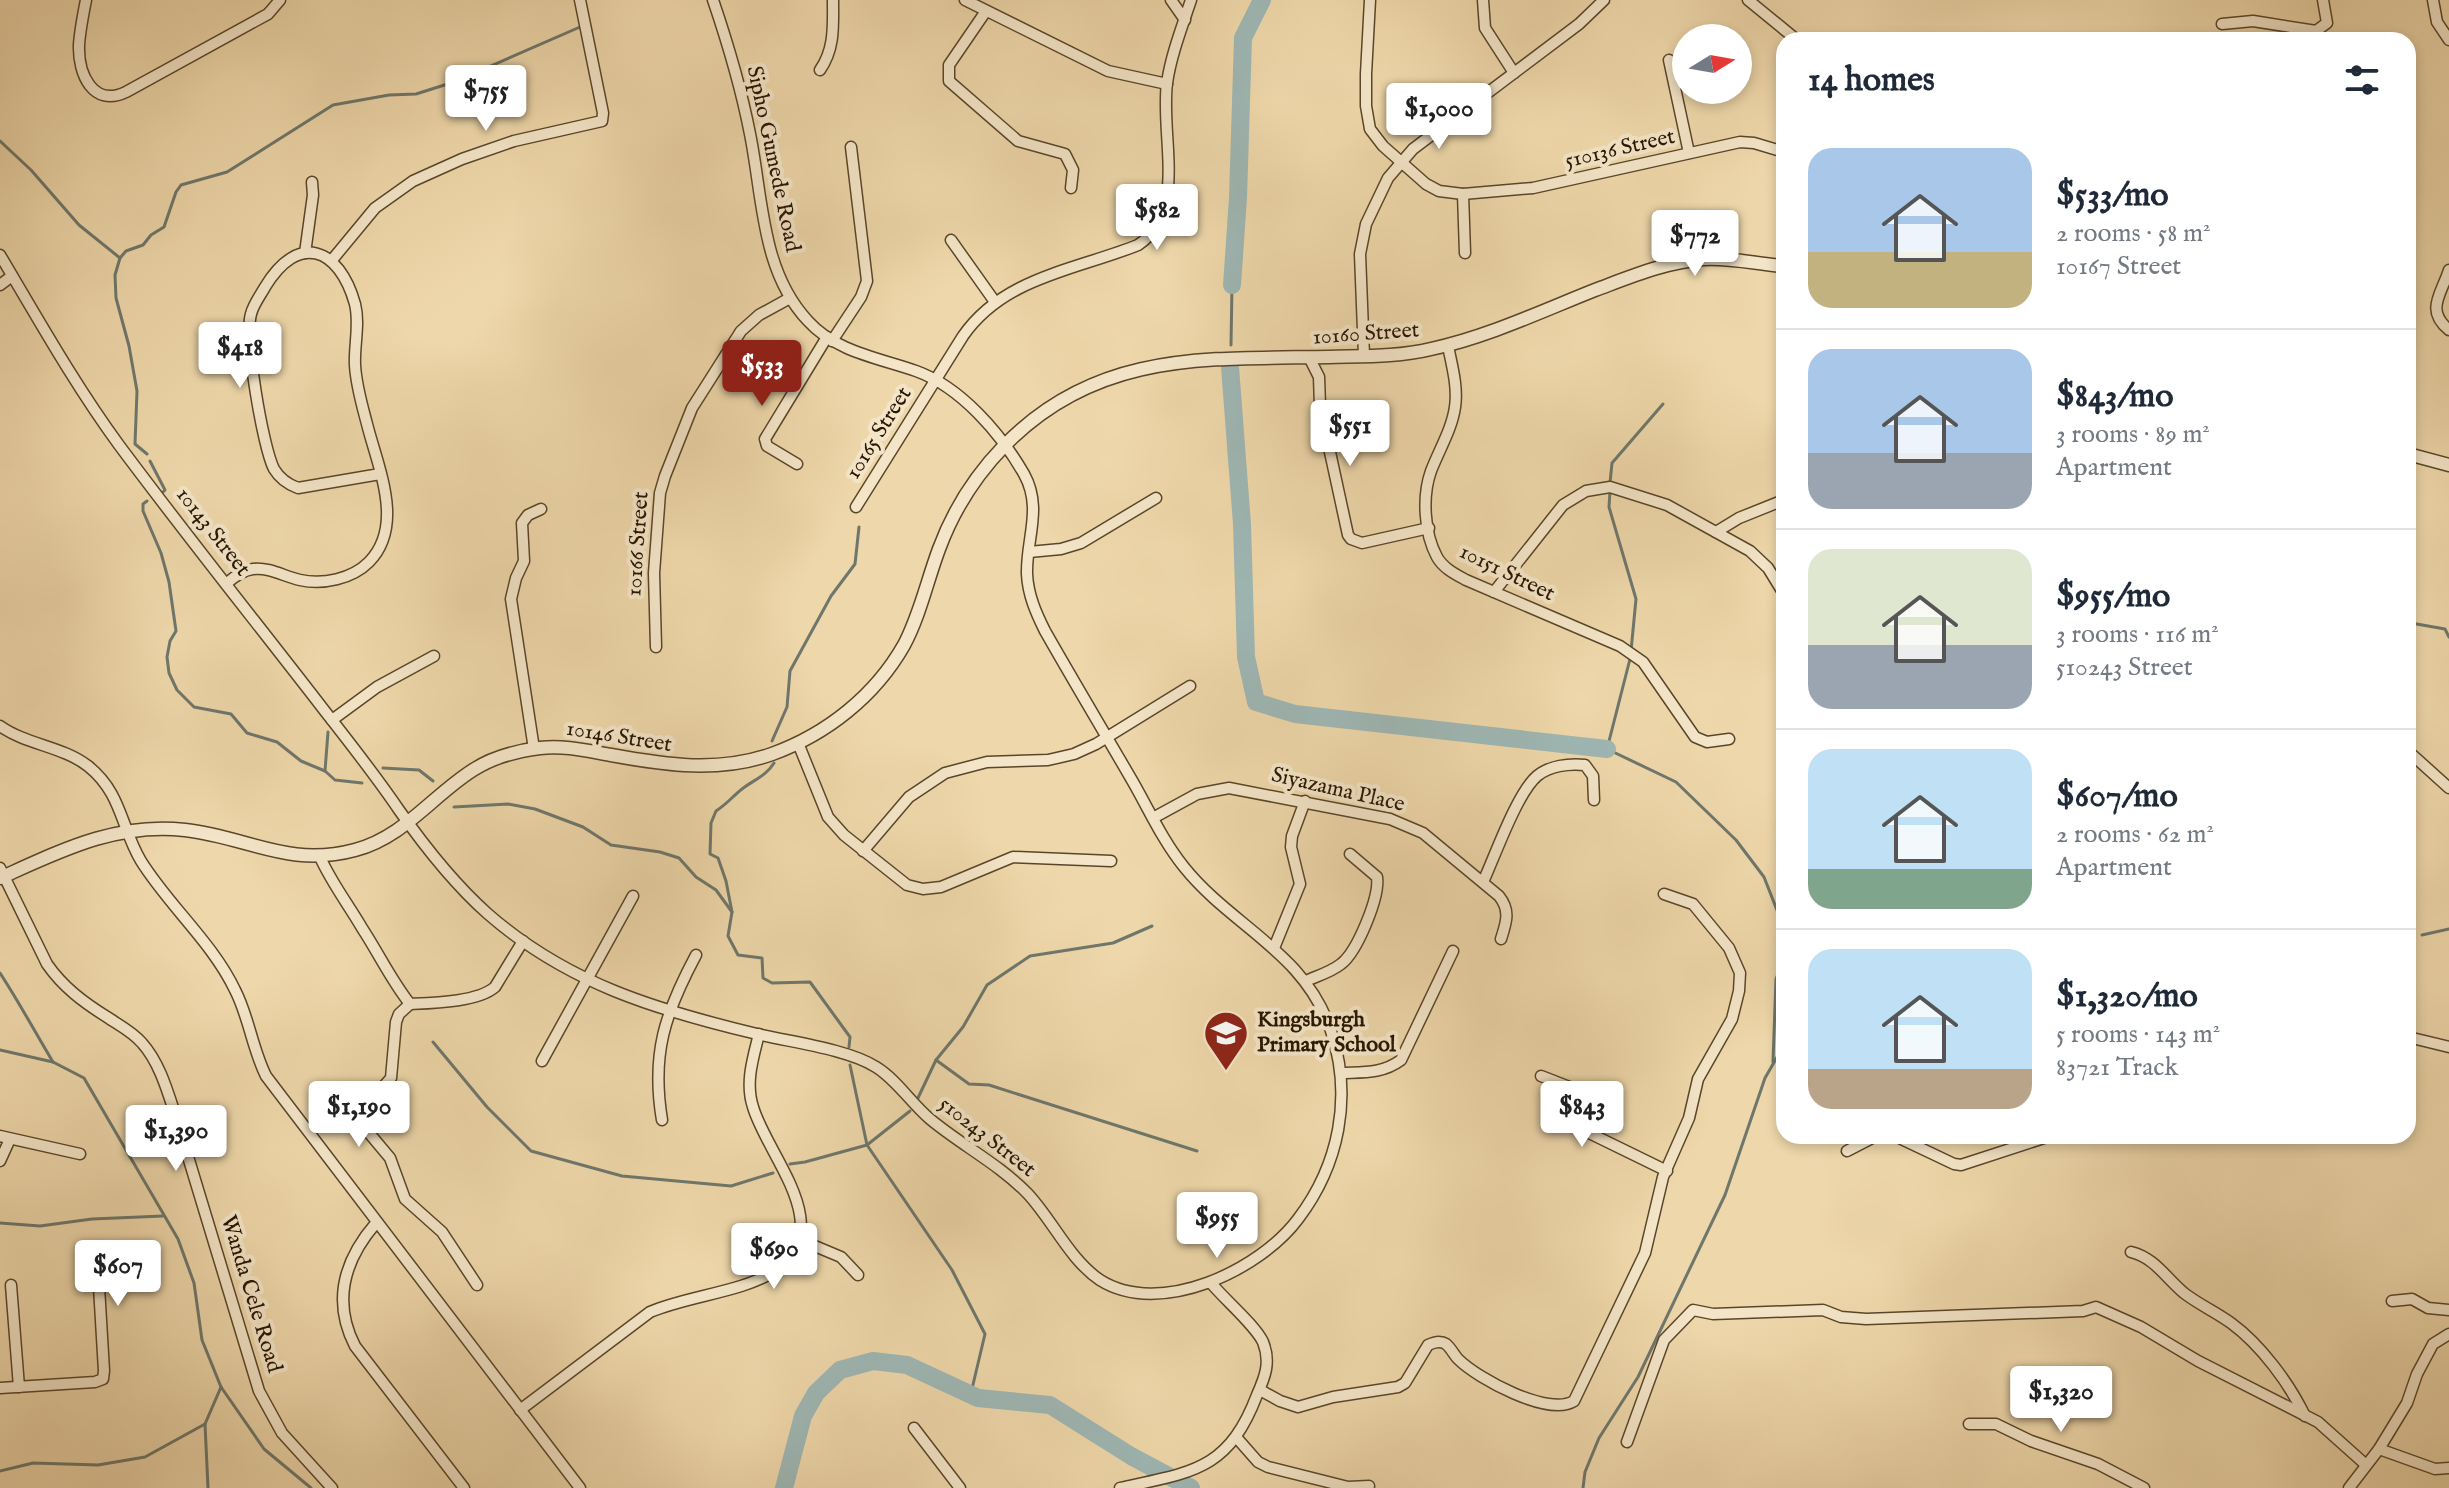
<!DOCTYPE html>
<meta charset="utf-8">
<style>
:root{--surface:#fff;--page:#f6f6f7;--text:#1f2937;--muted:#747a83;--line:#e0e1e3;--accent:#8f2418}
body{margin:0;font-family:"IM FELL English",serif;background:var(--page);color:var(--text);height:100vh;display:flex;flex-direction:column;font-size:30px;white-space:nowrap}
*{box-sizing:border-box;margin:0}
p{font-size:26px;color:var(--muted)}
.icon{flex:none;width:44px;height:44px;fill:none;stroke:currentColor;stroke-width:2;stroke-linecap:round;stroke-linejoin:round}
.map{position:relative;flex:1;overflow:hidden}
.panel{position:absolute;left:1776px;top:32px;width:640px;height:1112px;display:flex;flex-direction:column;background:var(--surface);border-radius:24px;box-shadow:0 4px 12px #0003}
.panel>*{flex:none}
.needle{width:52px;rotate:79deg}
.tools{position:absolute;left:1672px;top:24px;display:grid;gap:16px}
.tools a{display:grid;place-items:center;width:80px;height:80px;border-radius:50%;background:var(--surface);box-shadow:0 4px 12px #0003;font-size:40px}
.price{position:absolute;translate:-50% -68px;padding:0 18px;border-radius:8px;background:#fff;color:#222;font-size:26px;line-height:52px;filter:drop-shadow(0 2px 4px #0008)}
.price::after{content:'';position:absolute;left:50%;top:48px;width:24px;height:18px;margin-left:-12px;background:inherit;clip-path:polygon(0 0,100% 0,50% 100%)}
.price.selected{background:var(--accent);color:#fff}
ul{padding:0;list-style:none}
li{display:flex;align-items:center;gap:24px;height:200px;padding:0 32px}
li+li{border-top:2px solid var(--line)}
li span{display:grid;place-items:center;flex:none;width:224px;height:160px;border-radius:24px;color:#555}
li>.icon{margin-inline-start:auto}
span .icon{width:96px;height:96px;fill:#fffc;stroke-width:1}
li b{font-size:34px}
h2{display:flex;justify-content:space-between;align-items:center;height:96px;padding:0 32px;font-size:34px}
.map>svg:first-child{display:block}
</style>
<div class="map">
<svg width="2449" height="1488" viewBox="0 0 2449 1488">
<rect width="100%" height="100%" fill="#eed7aa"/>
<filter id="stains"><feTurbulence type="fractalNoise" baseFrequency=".0025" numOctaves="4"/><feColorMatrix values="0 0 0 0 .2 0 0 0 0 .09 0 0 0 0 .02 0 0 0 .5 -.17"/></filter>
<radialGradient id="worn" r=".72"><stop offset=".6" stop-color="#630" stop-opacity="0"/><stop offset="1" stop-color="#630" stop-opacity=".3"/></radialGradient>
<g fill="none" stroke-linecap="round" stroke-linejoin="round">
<g stroke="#6e776c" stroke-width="3">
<polyline points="0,141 31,170 79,225 120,258"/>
<polyline points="1231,345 1232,285"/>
<polyline points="147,454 135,444 137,391 129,346 116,298 115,275 120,258 126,251 143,245 151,235 164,227 176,192 181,185 227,172 333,105 389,95 416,94 454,82 580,27"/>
<polyline points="150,461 165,490 163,492"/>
<polyline points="1610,483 1612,463 1663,404"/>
<polyline points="1610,491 1609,507 1636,599 1631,651"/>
<polyline points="147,501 143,504 143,511 161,553 169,582 176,631 170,641 167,657 169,673 177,690 194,707 231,714 247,733 277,742 301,761 325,771 335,780 362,783"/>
<polyline points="2408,625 2411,623 2445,629 2449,637"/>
<polyline points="1630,659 1607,749 1676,782 1736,840 1764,877 1784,928"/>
<polyline points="772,741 787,707 790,671 831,596 855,564 859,527"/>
<path d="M774,763C766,776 755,779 742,789C733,796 727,804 716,811L711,823L710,854L718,858L726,881L732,912L728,936L738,955L762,958L763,978L772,983L810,982L850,1037L849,1047"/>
<polyline points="383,768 419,770 433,781"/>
<polyline points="325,771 328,732"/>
<polyline points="454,807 508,804 535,809 583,827 611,845 660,852 679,858 696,877 716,890 732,912"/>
<polyline points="2422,935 2449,929"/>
<path d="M0,973C19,1002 35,1032 53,1062"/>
<polyline points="433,1042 487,1107 531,1151 622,1176 731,1186 773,1173"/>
<polyline points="0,1050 53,1062 84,1078 178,1239 194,1283 202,1340 221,1387 264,1449 311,1488"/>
<polyline points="936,1060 969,1084 989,1085 1197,1151"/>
<polyline points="1773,1062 1776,979 1784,959"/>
<polyline points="850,1065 867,1145 952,1270 985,1334 971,1393"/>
<polyline points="917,1100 936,1060 963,1027 987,985 1030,956 1113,943 1152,926"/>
<polyline points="790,1164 805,1162 867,1145 910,1111"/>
<polyline points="0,1223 40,1226 92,1219 163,1216"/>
<polyline points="0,1471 33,1463 98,1465 145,1457 205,1424"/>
<polyline points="208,1488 205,1424 221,1387"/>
<polyline points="1583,1488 1585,1472 1599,1438 1638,1377 1725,1195 1765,1078 1784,1045"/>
</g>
<g stroke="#9eb7b4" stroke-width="18">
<polyline points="1232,285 1238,198 1243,38 1262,0"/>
<polyline points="1230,367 1242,524 1246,657 1256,702 1295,714 1607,749"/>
<polyline points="784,1488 803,1416 816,1393 840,1370 873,1361 907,1365 978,1398 1050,1405 1131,1456 1191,1488"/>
</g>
<g stroke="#59462a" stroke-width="13">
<g id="minor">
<path d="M86,0C83,15 80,30 79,45C78,74 93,108 126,92L268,14L280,0"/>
<polyline points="965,0 1108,71 1167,84"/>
<polyline points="1171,0 1185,20"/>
<polyline points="1370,0 1366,74 1366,106 1370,129 1383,146 1426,184 1439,191 1463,194 1533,188 1740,142 1754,143 1784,152"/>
<polyline points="1483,0 1485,28 1514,73"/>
<polyline points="1748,0 1797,40"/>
<polyline points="2433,0 2437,22 2449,40"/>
<polyline points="986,11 949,65 949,81 1018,141 1065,154 1073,170 1071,188"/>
<polyline points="2222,24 2253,21 2316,31 2327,23 2323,0"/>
<polyline points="1669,60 1689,153"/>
<path d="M820,70C835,48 833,26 833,0"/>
<polyline points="1463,194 1465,253"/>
<polyline points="951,240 995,302"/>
<polyline points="305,253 313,195 312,182"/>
<path d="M0,255C38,319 75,385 119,445C186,535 256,622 324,710C350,743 376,776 399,810C425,847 453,883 488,914C567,983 656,1010 757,1034C790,1042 848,1049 876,1067C897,1080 911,1103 930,1119C961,1145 999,1164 1028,1194C1053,1221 1070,1260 1100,1280C1160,1318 1260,1270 1298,1219C1339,1165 1353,1097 1331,1031C1305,952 1232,927 1184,867C1163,841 1149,810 1133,782C1104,732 1074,682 1045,631C1036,613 1028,595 1027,574C1026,539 1043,508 1024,474C1001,434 961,387 916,371C879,358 836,352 808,321C761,271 763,198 750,134C741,88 728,44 713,0"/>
<polyline points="332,260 375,208 413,181 462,159 514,141 602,121 603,113 580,0"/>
<path d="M2449,270C2441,295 2425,310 2449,330"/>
<polyline points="0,285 12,276"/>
<polyline points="832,341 861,297 867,281 851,147"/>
<path d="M1448,346C1452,366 1458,387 1455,407C1452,429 1439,450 1431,471C1422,496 1424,533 1437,557C1443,568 1455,574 1466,580L1620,646L1643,662L1695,737L1707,742L1729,739"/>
<polyline points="1364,356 1360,254 1366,224 1388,178 1413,149 1579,24 1604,0"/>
<polyline points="1309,357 1319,377 1320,406 1348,535 1351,539 1362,543 1429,528"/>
<polyline points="797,464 767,446 765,439 827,337"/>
<path d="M856,507L963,336C1004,277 1076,270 1138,245C1188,212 1160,135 1167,83C1171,55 1182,27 1191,0"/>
<polyline points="1716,532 1739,518 1784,500"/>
<polyline points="1029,552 1061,549 1081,543 1156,498"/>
<path d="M227,583C234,577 243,570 253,569C270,567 285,577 300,580C323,585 352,579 369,562C405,525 378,468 367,424C362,405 356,385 355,365C354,345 360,324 355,304C339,247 298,232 265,287C260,296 253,305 251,314C244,337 263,448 274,469C280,479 287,484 298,488L380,474"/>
<polyline points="1494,592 1563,505 1586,491 1610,487 1667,505 1750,551 1768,568 1784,594"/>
<polyline points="656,647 654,573 660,493 665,476 692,408 741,331 759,315 790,298"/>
<polyline points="332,720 377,687 434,656"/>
<path d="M0,726C27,745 62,746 88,766C122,793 121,828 141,861C169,906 212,942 235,990C249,1017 252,1048 266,1076L580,1488"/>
<polyline points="798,743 828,817 844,835 907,885 923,889 941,887 1013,857 1111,861"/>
<polyline points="534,749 511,599 516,578 524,561 522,523 528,515 541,509"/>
<polyline points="2408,751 2449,788"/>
<path d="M1153,818L1197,794L1229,788L1390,819L1423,833L1499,896C1511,911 1506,923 1501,939"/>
<polyline points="863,851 909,797 945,773 987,762 1048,760 1074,754 1096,744 1190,686"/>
<path d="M320,857C331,882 348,904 362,928C379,954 391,980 410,1004C433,1003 478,1002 495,987L523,941"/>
<path d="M0,868L47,964C63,987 83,1002 107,1017C119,1025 133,1032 142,1043C160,1063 168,1093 176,1117L259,1391L282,1433L332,1488"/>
<path d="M1483,882C1495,856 1517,793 1537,776C1549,766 1569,763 1585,765L1593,776L1594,800"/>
<polyline points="1274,948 1300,884 1291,847 1292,836 1305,801"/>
<path d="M1306,981C1317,976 1331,972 1341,964C1357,952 1380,897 1377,877L1350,854"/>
<polyline points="410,1004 399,1014 396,1022 391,1078 365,1107 364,1127 390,1158 405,1199 442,1232 477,1285"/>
<polyline points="2408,1037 2449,1047"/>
<polyline points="542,1061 633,896"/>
<path d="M1341,1073C1363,1072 1382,1074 1401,1060L1453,951"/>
<polyline points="1541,1076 1577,1090 1582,1095 1575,1117 1581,1129 1667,1171"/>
<path d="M662,1120C651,1054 665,1013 696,955"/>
<polyline points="0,1136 80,1154"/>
<polyline points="1895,1136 1954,1164 1961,1165 2050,1136"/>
<polyline points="1847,1151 1876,1136"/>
<polyline points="0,1161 10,1139"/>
<path d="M376,1223C344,1260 332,1301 355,1346L464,1488"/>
<polyline points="798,1239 841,1257 858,1275"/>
<path d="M2131,1252C2155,1258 2165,1277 2184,1293C2198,1304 2216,1312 2231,1323C2261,1345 2289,1383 2305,1416"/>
<polyline points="11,1285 19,1387"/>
<polyline points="2392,1301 2412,1299 2428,1308 2449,1310"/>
<polyline points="0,1388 95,1382 103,1379 104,1371 97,1253"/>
<path d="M1260,1390L1280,1401L1298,1407L1333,1397L1398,1387L1405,1383L1428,1345C1434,1342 1440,1340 1446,1344C1451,1348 1454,1355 1458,1359C1478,1379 1549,1417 1574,1401L1645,1253L1663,1177L1689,1118L1698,1079L1732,1019L1739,991L1740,973L1729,948L1693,904L1664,894"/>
<path d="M520,1410L650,1312C687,1296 742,1292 773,1272C840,1229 767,1156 753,1107C745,1083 753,1058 759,1034"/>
<polyline points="1969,1424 1996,1424 2031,1441 2098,1464 2144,1488"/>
<polyline points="914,1428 960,1488"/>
<polyline points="1236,1437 1258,1462 1268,1467 1348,1487 1369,1486"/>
<polyline points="1627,1442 1664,1340 1693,1310 1713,1314 1823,1310 1841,1317 1866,1319 2083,1311 2096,1307 2141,1327 2198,1361 2318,1422 2365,1464"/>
<polyline points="2379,1449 2435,1469 2449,1468"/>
<path d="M1120,1488C1192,1472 1228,1471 1257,1395C1265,1377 1271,1362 1263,1342C1255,1325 1224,1299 1211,1283"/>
<polyline points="2349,1488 2379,1449 2407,1403 2417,1374 2433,1344 2449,1334"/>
</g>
</g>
<g stroke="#59462a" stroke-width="15">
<g id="tertiary">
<polyline points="2408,454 2449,465"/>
<path d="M0,878C60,851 117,822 185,830C248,837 288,868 355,850C404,837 432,796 473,770C493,757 516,751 540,748C564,745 588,751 611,755C666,765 718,773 772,754C827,734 875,696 904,645C920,615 927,581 939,549C953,511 976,475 1004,446C1097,350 1208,359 1329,357C1363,356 1398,357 1431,349C1487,337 1542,311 1595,290C1630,277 1665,262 1703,259C1729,257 1757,264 1784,266"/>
</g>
</g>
<use href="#minor" stroke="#f4e5c8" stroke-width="10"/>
<use href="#tertiary" stroke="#f4e5c8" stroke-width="12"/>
</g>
<defs>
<g id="school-pin" transform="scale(2.3)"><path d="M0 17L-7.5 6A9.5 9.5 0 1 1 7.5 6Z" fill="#8f2418" stroke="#f4e5c8"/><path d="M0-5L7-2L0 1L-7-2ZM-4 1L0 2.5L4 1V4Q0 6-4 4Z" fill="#fff"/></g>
</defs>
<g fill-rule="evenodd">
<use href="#school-pin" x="1226" y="1033"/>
</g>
<g text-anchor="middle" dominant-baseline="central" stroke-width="8" stroke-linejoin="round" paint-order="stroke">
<g font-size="22" fill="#271600" stroke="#f4e5c8">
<text transform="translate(1620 149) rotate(-13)">510136 Street</text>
<text transform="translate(773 159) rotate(78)">Sipho Gumede Road</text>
<text transform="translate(1366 334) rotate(-4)">10160 Street</text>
<text transform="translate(879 433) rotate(-58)">10165 Street</text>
<text transform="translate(213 532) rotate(52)">10143 Street</text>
<text transform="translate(638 544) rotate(-86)">10166 Street</text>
<text transform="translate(1507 573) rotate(26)">10151 Street</text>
<text transform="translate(619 737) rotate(9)">10146 Street</text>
<text transform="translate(1338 790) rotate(13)">Siyazama Place</text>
<text transform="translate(987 1137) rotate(38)">510243 Street</text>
<text transform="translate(251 1294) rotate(73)">Wanda Cele Road</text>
</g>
<g font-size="22" font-weight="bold" fill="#271600" stroke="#f4e5c8" text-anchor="start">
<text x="1257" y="1020">Kingsburgh<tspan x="1257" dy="25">Primary School</tspan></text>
</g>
</g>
<rect width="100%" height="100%" filter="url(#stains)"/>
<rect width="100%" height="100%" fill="url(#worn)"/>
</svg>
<div class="tools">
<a><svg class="needle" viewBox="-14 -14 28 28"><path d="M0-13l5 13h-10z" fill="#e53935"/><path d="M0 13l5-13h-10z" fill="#747a83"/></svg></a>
</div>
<b class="price" style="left:486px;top:133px">$755</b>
<b class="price" style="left:1439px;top:151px">$1,000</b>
<b class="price" style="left:1157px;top:252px">$582</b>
<b class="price" style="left:1695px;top:278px">$772</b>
<b class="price" style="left:240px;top:390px">$418</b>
<b class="price selected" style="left:762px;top:408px">$533</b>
<b class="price" style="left:1350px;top:468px">$551</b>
<b class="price" style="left:359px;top:1149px">$1,190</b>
<b class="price" style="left:1582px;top:1149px">$843</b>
<b class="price" style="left:176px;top:1173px">$1,390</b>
<b class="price" style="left:1217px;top:1260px">$955</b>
<b class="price" style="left:774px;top:1291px">$690</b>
<b class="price" style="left:118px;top:1308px">$607</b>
<b class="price" style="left:2061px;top:1434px">$1,320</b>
<section class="panel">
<h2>14 homes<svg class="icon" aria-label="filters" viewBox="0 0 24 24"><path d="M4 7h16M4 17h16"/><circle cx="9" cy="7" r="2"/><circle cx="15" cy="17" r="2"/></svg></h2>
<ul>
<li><span style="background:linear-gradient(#a9c7e8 65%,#c2b280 0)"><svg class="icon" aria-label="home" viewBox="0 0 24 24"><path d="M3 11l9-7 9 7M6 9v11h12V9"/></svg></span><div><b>$533/mo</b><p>2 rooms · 58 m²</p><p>10167 Street</p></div></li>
<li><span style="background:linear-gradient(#a9c7e8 65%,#9aa5b1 0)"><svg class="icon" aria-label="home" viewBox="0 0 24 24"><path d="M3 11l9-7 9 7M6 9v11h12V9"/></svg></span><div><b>$843/mo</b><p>3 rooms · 89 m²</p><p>Apartment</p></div></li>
<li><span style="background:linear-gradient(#dfe7d0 60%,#9aa5b1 0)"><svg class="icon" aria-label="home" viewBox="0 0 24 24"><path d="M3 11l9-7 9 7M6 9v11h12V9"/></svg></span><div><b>$955/mo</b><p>3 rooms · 116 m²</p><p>510243 Street</p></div></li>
<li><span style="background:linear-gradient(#bfe0f5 75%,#7fa58c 0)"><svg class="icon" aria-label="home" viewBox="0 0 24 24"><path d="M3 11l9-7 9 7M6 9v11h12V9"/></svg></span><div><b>$607/mo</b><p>2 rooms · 62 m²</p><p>Apartment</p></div></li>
<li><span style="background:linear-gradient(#bfe0f5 75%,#b9a48a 0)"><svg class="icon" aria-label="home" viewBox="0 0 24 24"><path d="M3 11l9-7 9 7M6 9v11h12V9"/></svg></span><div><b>$1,320/mo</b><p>5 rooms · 143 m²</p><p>83721 Track</p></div></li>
</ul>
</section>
</div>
